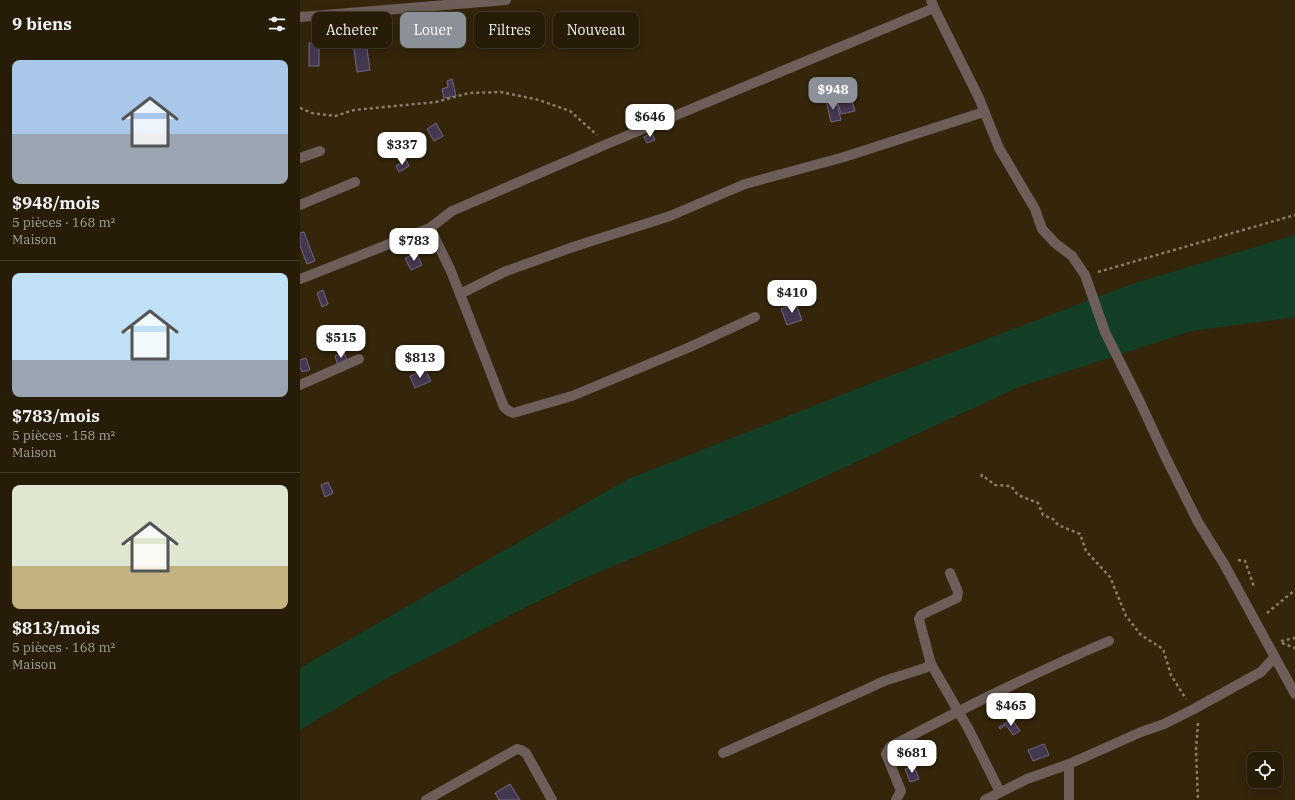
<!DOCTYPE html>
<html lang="fr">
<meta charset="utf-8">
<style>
:root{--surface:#271c08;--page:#332916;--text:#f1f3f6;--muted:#a4a19c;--line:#433a29;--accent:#8c9099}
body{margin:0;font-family:"IBM Plex Serif",serif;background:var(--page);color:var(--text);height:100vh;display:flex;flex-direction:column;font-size:15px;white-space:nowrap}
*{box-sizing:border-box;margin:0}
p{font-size:13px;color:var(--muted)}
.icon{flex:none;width:22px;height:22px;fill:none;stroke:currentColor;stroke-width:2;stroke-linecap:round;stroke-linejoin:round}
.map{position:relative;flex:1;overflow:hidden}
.side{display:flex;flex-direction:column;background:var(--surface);width:300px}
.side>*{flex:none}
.guide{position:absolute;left:12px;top:12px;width:380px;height:36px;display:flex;gap:8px}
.buttons{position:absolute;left:947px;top:752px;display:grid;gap:8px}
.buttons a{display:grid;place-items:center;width:36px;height:36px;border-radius:8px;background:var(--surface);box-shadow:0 2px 10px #0003,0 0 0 1px var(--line);font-size:20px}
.price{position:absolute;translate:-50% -34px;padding:0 9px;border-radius:8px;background:#fff;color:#222;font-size:13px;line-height:26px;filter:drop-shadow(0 1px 2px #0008)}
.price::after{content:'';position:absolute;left:50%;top:24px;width:12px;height:9px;margin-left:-6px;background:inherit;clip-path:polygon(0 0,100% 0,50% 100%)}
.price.active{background:var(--accent);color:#fff}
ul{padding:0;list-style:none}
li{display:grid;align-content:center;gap:8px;height:212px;padding:0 12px}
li+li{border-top:1px solid var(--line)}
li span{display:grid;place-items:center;height:124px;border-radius:8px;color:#555}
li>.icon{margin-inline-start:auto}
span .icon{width:72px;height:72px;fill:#fffc;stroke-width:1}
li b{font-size:17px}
h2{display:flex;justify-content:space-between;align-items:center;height:48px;padding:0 12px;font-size:17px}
.tag{padding:0 14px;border-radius:8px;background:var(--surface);box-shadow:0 2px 10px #0003,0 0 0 1px var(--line);font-size:14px;line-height:36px}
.tag.active{background:var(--accent);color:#fff}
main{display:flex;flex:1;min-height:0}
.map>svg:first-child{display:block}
</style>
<main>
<section class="side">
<h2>9 biens<svg class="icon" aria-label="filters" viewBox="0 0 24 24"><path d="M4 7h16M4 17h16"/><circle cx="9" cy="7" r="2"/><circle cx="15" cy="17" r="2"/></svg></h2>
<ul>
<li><span style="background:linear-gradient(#a9c7e8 60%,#9aa5b1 0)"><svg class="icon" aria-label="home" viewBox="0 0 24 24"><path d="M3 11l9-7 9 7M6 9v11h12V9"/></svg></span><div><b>$948/mois</b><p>5 pièces · 168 m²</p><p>Maison</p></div></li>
<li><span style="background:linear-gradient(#bfe0f5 70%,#9aa5b1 0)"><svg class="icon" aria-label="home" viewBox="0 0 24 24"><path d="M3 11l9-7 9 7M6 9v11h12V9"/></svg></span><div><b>$783/mois</b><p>5 pièces · 158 m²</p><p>Maison</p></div></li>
<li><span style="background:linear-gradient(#dfe7d0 65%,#c2b280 0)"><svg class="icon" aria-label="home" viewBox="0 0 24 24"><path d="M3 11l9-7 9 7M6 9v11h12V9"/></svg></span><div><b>$813/mois</b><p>5 pièces · 168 m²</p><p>Maison</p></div></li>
</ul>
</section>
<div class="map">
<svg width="995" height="800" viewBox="0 0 995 800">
<rect width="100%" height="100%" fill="#34250b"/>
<polygon fill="#133f26" points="995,235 995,317 892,331 719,387 489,493 280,580 89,677 0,730 0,668 328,479 587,377 832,284"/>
<g fill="#443851" stroke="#746682">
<polygon points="66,41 70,70 57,72 53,43"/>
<rect x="9" y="43" width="10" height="23"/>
<polygon points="152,79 156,96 144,98 142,89 148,87 147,81"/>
<polygon points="550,94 555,111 541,114 537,100"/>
<polygon points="536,100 541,120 531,122 526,101"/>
<polygon points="136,123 143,136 134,141 127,129"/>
<polygon points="352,133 355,140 347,143 344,137"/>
<polygon points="106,160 109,166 99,172 96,166"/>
<polygon points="4,232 15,261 7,264 0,246 0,233"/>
<polygon points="116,253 122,265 111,270 105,258"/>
<polygon points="23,290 28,304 22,307 17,293"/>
<polygon points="496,304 502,320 487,325 481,309"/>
<polygon points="44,353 48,362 38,366 35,356"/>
<polygon points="6,358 10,370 2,372 0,368 0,360"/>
<polygon points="125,369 131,381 115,388 110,376"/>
<polygon points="28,482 33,493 25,497 21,485"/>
<polygon points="712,719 720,731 713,735 706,725 700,729 699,727"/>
<polygon points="744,744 749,755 733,761 728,750"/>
<polygon points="614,766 619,779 610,782 605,769"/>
<polygon points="210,784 220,800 199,800 195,793"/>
</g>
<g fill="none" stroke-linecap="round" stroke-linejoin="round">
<g stroke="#8a7e68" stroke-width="2.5" stroke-dasharray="3 3" stroke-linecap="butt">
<polyline points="0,108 12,113 35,116 54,110 136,102 169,93 201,92 239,100 270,111 297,135"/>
<polyline points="798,272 995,215"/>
<polyline points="681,477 682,475 695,485 711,486 718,495 738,503 743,515 753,519 758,525 780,534 786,551 810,577 826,616 841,635 863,649 871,675 886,699"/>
<polyline points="938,560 945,561 954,587"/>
<polyline points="967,613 995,590"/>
<polyline points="981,641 995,638"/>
<polyline points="982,643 995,648"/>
<polyline points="898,723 896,750 898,800"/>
</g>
<g stroke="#6d5e59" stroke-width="10">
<polyline points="631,0 634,8 679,98 699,148 735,209 742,229 755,243 772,256 785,275 805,332 840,402 865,456 898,522 924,564 995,694"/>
<polyline points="0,17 206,0"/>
<polyline points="0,158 20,151"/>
<polyline points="0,205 55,182"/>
<polyline points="130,228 150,269 160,294 204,272 273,247 370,216 445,184 544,157 684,112"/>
<polyline points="0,279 130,228 152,211 307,144 634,8"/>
<polyline points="160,294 204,407 209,411 213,413 272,396 390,347 455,317"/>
<polyline points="0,385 59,359"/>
<polyline points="650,573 658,592 657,598 621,615 619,619 631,664 668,728 700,792"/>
<polyline points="423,753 567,689 584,681 625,668 631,664"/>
<polyline points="126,800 217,749 221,750 226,753 252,800"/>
<path d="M596,800L601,791L586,754L590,747C661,709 734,673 809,641"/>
<polyline points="685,800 727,779 769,764"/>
<polyline points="769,800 769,764 841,732 864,724 892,710 961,672 974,658"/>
</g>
</g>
</svg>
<div class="buttons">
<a><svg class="icon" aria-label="locate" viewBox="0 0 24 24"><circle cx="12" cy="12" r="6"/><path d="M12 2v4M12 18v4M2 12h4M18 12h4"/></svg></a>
</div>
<b class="price active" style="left:533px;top:111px">$948</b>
<b class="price" style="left:350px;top:138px">$646</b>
<b class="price" style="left:102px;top:166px">$337</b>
<b class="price" style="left:114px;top:262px">$783</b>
<b class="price" style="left:492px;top:314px">$410</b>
<b class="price" style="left:41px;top:359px">$515</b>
<b class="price" style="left:120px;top:379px">$813</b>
<b class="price" style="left:711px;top:727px">$465</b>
<b class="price" style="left:612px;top:774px">$681</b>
<div class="guide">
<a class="tag">Acheter</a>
<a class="tag active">Louer</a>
<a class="tag">Filtres</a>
<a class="tag">Nouveau</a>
</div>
</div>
</main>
